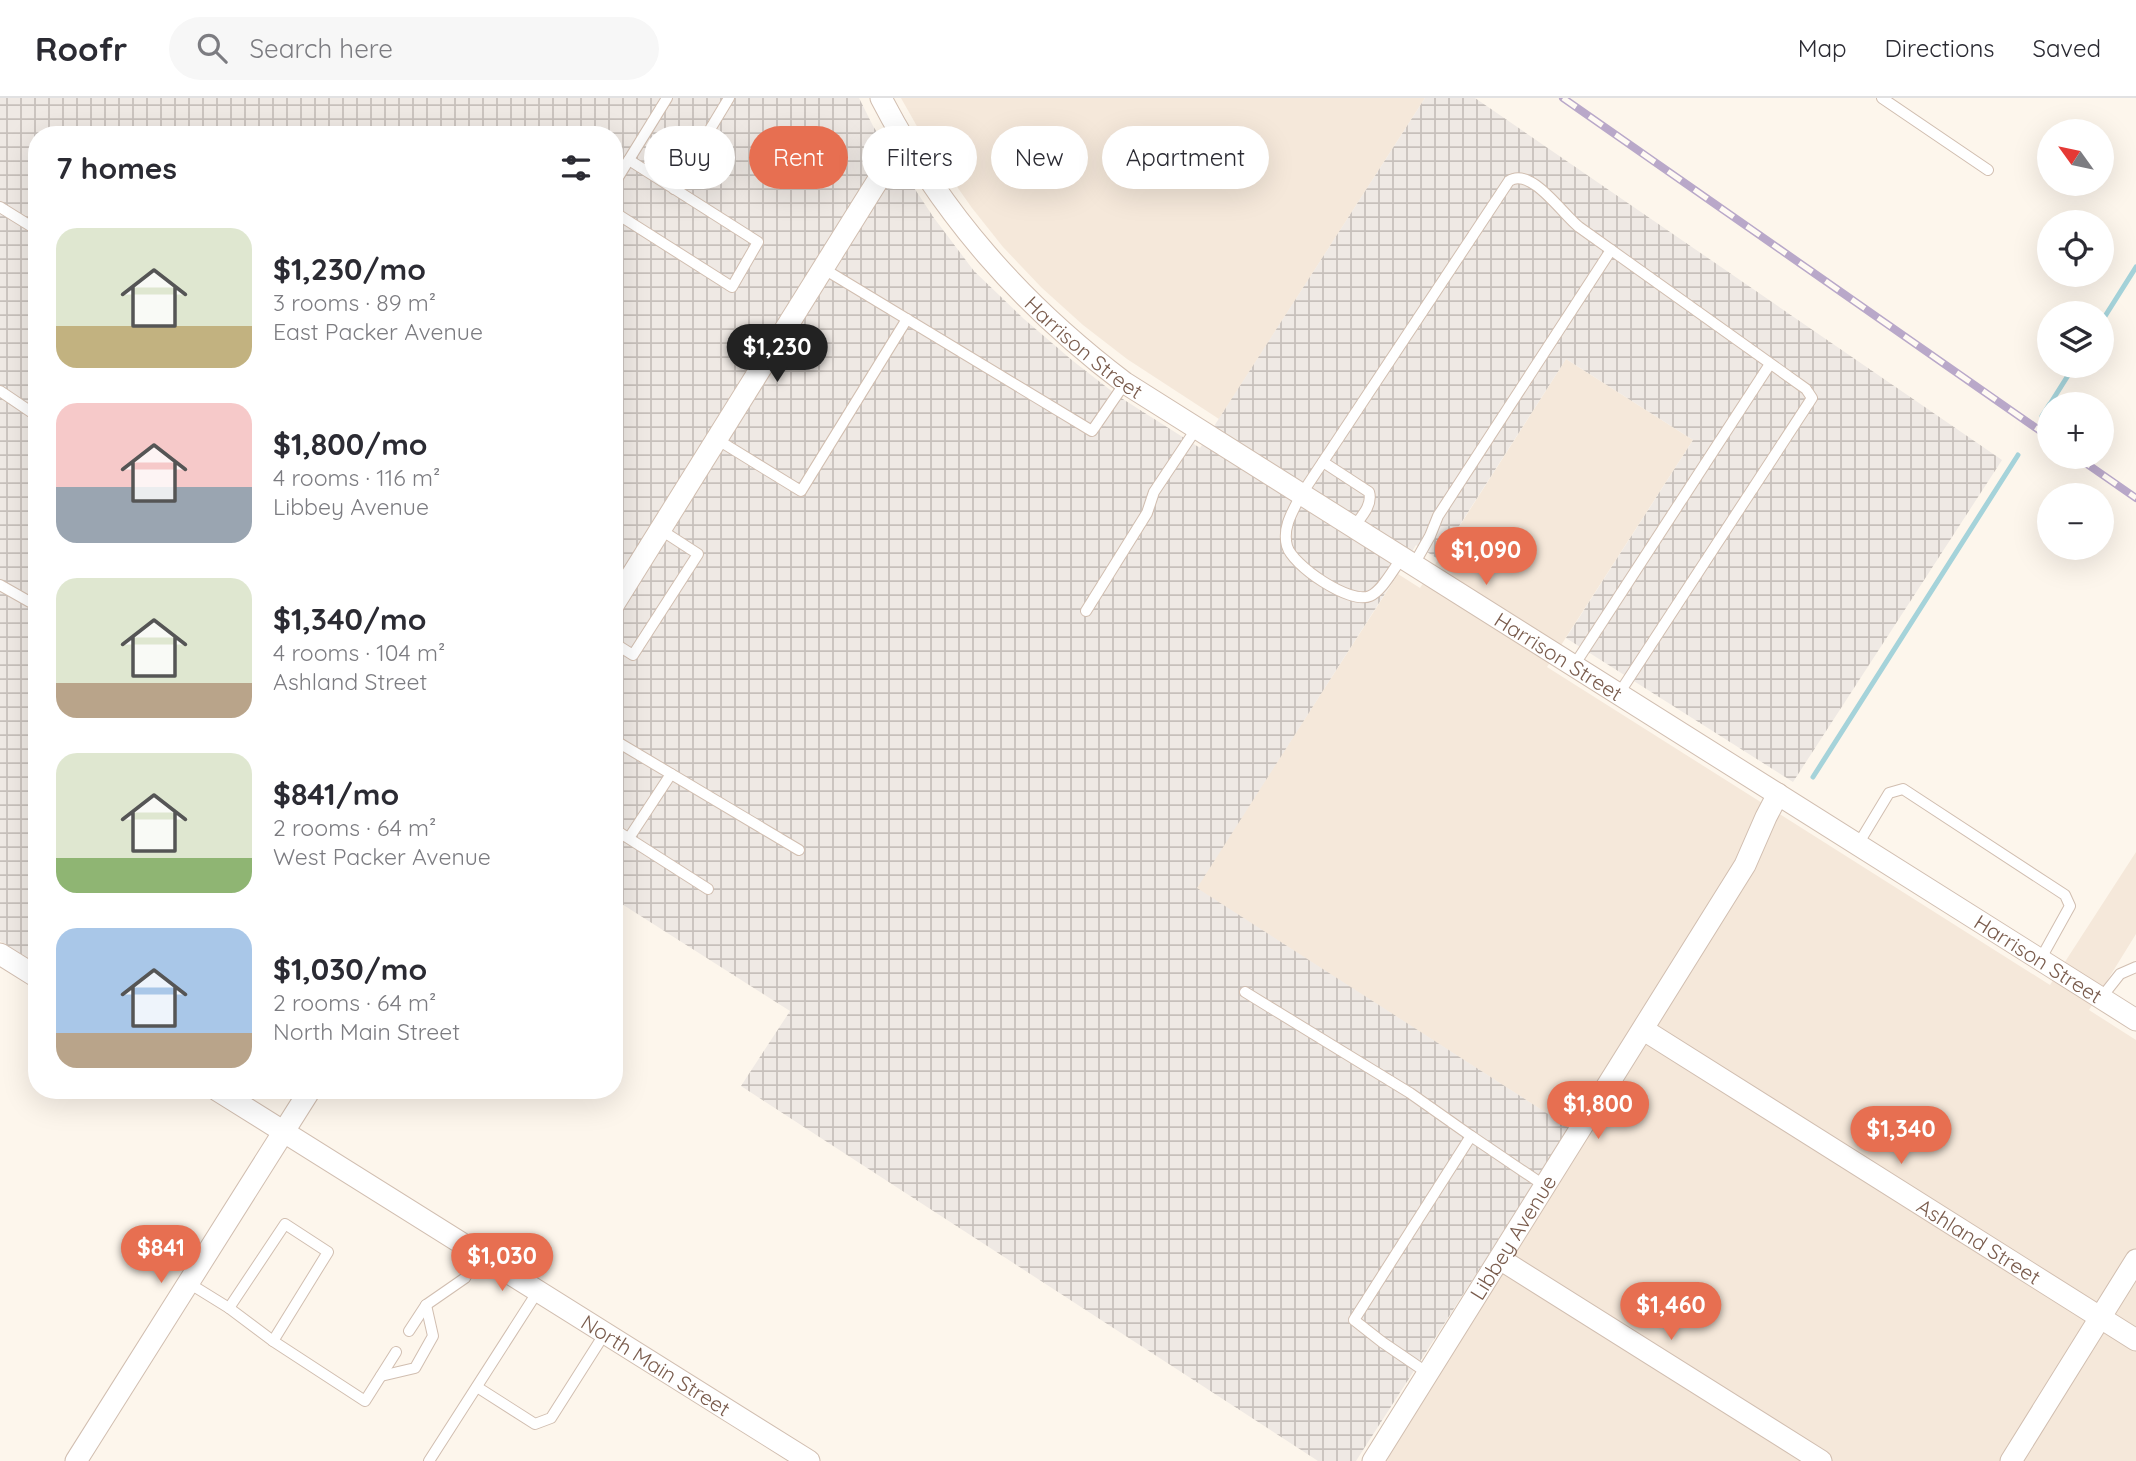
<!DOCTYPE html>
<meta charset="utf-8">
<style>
:root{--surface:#fff;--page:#f7f7f7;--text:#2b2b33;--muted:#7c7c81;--line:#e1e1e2;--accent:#e76f51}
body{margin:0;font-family:Quicksand,sans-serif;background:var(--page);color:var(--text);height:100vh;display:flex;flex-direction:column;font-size:26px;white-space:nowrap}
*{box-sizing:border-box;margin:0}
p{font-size:23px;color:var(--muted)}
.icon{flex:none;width:38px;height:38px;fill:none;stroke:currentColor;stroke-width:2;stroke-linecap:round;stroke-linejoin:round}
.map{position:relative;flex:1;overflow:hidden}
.drawer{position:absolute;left:28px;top:28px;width:595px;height:973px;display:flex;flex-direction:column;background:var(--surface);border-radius:28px;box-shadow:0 7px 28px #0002}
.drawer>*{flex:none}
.top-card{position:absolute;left:644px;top:28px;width:665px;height:63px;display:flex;gap:14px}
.needle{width:46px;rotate:303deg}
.tools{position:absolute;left:2037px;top:21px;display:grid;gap:14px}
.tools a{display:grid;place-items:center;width:77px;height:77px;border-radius:50%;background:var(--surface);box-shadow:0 7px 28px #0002;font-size:35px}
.price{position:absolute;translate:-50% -60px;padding:0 16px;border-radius:24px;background:var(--accent);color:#fff;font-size:23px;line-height:46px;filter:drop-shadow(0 2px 4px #0008)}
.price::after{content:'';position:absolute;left:50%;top:42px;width:21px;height:16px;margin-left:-10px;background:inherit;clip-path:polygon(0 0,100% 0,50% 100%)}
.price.selected{background:#222;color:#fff}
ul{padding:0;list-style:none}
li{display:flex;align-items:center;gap:21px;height:175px;padding:0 28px}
li span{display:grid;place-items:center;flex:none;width:196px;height:140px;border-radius:21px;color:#555}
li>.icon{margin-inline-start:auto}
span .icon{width:84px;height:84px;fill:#fffc;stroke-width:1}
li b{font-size:30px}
h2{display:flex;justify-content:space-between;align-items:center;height:84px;padding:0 28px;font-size:30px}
.chip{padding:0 24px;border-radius:32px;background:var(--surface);box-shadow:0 7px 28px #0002;font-size:24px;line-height:63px}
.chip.selected{background:var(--accent);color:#fff}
header{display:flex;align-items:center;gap:42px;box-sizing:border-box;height:98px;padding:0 35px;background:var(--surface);border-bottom:2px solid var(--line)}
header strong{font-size:33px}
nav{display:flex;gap:38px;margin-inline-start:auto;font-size:24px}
.search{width:490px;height:63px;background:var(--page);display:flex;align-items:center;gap:18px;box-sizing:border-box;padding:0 24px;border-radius:38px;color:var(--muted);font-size:26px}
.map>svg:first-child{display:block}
</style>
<header>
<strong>Roofr</strong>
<div class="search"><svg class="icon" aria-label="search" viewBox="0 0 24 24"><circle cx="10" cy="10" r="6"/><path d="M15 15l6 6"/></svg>Search here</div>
<nav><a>Map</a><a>Directions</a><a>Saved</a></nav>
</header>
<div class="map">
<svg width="2136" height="1363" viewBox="0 0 2136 1363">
<defs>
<pattern id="industrial-grid" width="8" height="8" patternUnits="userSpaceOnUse" patternTransform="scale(1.75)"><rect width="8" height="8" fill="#efe9e4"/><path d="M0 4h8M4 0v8" fill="none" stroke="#c7c0bb"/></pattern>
</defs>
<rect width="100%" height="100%" fill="#fdf6ec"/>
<g fill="#f5e8da">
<polygon points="901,0 1425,0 1219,321 1127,261 1083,227 1042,190 1003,149 972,110 927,46"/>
<polygon points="1566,261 1693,342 1547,569 2050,887 2136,754 2136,836 2089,912 2136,942 2136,1363 1387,1363 1392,1350 1585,1040 1196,790 1398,476 1420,490"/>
</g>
<polygon fill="url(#industrial-grid)" points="0,0 859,0 873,28 934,120 974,173 1024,221 1073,263 1118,298 1200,350 1425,0 1475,0 2002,362 1793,684 1566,540 1693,342 1566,261 1438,461 1416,447 1197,790 1570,1030 1356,1363 1318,1363 741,988 790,913 614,801 614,37 37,37 37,866 0,843"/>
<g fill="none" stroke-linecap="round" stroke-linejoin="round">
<g stroke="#a5d3da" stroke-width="5">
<polyline points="2102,223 2136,169"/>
<polyline points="2050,306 2074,268"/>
<polyline points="2042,318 2049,307"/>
<polyline points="1813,679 2018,357"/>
</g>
<g stroke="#d1beb0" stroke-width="12">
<g id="lane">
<polyline points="1882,0 1988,72"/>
<polyline points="614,86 667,0"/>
<polyline points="674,91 729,0"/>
<polyline points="0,109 37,132"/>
<polyline points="614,114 732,189 758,144 629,62"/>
<polyline points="824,171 1092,333 1125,285"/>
<polyline points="0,293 37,318"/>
<polyline points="718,342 801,393 907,221"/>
<path d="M1323,364L1369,394C1373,407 1361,419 1353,430"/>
<path d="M1402,460C1393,471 1383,492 1370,498C1350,507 1292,467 1287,448C1282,429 1293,413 1301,397L1509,83C1531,68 1563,117 1579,129L1806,291L1812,300L1618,597"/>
<polyline points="1413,468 1430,438 1438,418 1611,152"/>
<polyline points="0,487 37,508"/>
<polyline points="1086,513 1147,415 1154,394 1196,331"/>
<polyline points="614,545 633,557 698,456 661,432"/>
<polyline points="1573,569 1770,266"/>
<polyline points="614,642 799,752"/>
<polyline points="614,731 708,791"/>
<polyline points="629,740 671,676"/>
<polyline points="1857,748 1889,695 1903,691 2065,797 2070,808 2040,862"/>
<polyline points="1245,894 1410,995 1471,1038"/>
<polyline points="2101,900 2120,876 2136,869"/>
<polyline points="187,1184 229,1210 273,1243 365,1303 396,1254"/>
<polyline points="229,1210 285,1126 328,1154 273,1243"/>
<polyline points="409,1233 426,1207 465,1180 478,1156"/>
<polyline points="1429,1276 1382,1244 1354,1222 1471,1038 1545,1088"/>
<polyline points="381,1278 415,1270 433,1238 426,1207"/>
<polyline points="477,1289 535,1326 551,1320 605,1235"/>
<polyline points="429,1363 538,1193"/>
</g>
</g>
<g stroke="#d1beb0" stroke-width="23">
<g id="street">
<path id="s1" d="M881,0C941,116 1021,206 1125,285L2136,922"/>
<polyline points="614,506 903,42"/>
<polyline points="0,856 37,879"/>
<path id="s2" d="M1644,932L2136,1242"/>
<path id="s3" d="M217,992L809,1363"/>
<polyline points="1500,1161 1821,1363"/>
<polyline points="76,1363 310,992"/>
<path id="s4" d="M1373,1363L1745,767L1766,719L1778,696"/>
<polyline points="2011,1363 2136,1162"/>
</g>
</g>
<use href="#lane" stroke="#fff" stroke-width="10"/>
<use href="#street" stroke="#fff" stroke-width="21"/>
<g stroke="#b9a8c9" stroke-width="8">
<g id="rail">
<polyline points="1563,0 2049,339"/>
<polyline points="2077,359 2136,400"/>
</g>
</g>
<use href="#rail" stroke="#fffaf3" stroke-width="5" stroke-dasharray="16" stroke-linecap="butt"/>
</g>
<g text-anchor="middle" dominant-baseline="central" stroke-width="5" stroke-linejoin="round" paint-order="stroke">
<g font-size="21" fill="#7a5c4d" stroke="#fffaf3">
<text stroke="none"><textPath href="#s1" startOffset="324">Harrison Street</textPath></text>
<text stroke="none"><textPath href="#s1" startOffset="891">Harrison Street</textPath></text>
<text stroke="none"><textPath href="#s1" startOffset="1458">Harrison Street</textPath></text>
<text stroke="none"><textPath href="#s4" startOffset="264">Libbey Avenue</textPath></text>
<text stroke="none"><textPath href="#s2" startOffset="396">Ashland Street</textPath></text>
<text stroke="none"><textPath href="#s3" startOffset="518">North Main Street</textPath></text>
</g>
</g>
</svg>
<div class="tools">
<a><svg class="needle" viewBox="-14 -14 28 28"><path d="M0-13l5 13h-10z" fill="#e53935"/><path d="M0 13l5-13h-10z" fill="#7c7c81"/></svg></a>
<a><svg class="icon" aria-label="locate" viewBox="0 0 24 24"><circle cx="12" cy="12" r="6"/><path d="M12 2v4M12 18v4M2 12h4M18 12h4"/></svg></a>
<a><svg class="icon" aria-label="layers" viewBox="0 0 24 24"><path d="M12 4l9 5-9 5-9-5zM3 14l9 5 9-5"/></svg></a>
<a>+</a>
<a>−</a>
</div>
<b class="price selected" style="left:777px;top:286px">$1,230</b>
<b class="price" style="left:1486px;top:489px">$1,090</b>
<b class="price" style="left:1598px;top:1043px">$1,800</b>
<b class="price" style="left:1901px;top:1068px">$1,340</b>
<b class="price" style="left:161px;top:1187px">$841</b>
<b class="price" style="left:502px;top:1195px">$1,030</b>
<b class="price" style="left:1671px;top:1244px">$1,460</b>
<div class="top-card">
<a class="chip">Buy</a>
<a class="chip selected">Rent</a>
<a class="chip">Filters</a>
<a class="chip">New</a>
<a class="chip">Apartment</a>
</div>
<section class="drawer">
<h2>7 homes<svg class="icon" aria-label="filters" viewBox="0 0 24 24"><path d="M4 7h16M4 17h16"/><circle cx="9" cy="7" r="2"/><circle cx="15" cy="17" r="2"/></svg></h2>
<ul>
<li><span style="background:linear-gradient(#dfe7d0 70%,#c2b280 0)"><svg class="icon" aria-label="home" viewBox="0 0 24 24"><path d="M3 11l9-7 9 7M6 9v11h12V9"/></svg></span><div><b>$1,230/mo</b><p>3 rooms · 89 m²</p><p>East Packer Avenue</p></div></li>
<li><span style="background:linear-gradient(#f6c9c9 60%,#9aa5b1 0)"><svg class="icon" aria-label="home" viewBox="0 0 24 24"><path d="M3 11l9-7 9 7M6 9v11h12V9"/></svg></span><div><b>$1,800/mo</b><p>4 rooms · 116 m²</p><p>Libbey Avenue</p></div></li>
<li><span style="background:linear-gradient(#dfe7d0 75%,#b9a48a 0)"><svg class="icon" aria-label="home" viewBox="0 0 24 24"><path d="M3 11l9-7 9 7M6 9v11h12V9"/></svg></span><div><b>$1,340/mo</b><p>4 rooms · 104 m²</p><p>Ashland Street</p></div></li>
<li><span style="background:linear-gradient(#dfe7d0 75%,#8fb573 0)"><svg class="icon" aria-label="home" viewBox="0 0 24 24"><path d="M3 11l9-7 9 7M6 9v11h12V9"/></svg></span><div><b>$841/mo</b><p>2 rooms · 64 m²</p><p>West Packer Avenue</p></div></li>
<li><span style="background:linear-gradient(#a9c7e8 75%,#b9a48a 0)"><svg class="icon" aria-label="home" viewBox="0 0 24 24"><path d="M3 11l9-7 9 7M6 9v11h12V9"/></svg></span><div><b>$1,030/mo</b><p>2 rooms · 64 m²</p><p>North Main Street</p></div></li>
</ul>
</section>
</div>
